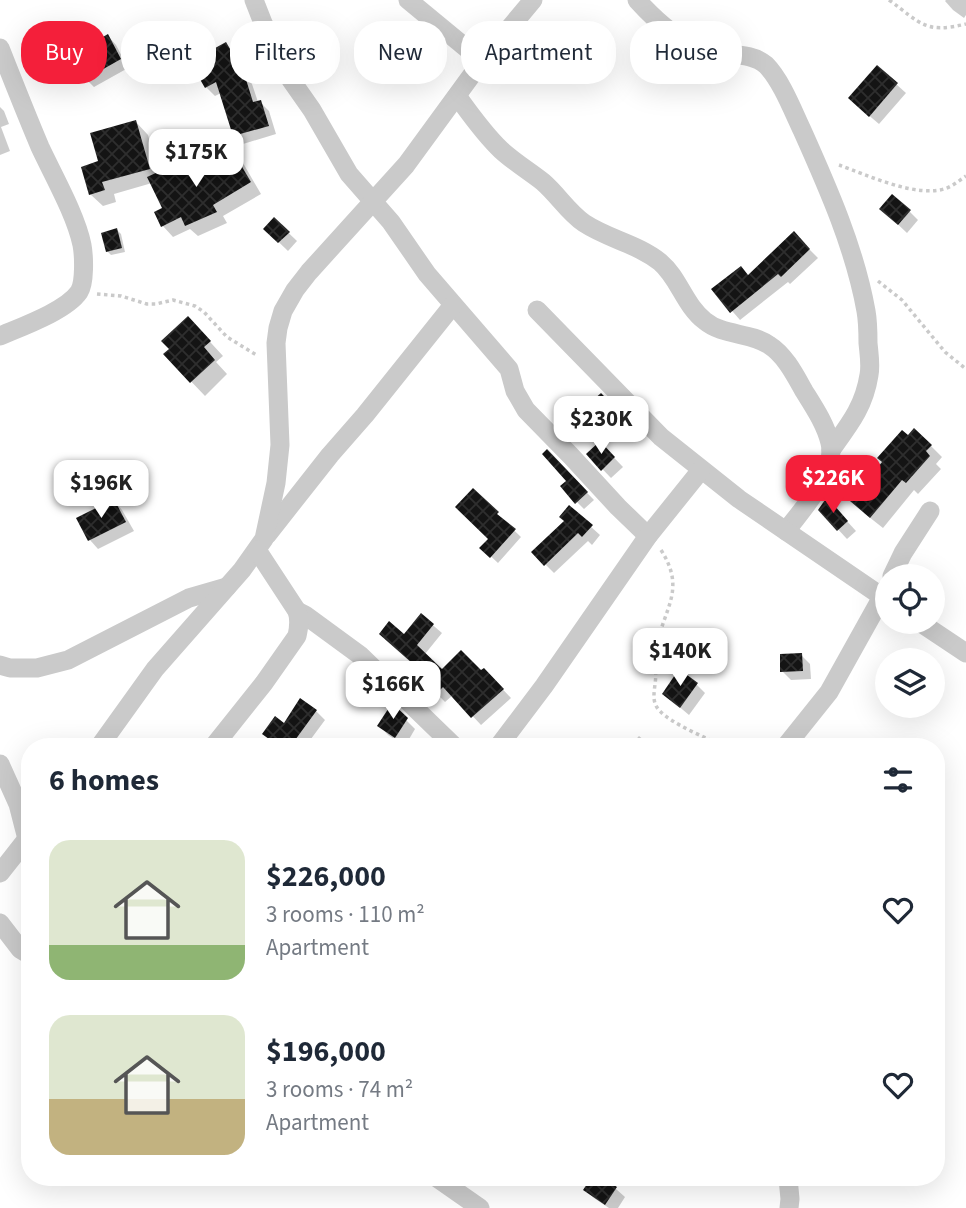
<!DOCTYPE html>
<meta charset="utf-8">
<style>
:root{--surface:#fff;--page:#f6f6f7;--text:#1f2937;--muted:#747a83;--accent:#f41f3a}
body{margin:0;font-family:"Source Sans 3",sans-serif;background:var(--page);color:var(--text);height:100vh;display:flex;flex-direction:column;font-size:26px;white-space:nowrap}
*{box-sizing:border-box;margin:0}
p{font-size:23px;color:var(--muted)}
.icon{flex:none;width:38px;height:38px;fill:none;stroke:currentColor;stroke-width:2;stroke-linecap:round;stroke-linejoin:round}
.map{position:relative;flex:1;overflow:hidden}
.sheet{position:absolute;left:21px;top:738px;width:924px;height:448px;display:flex;flex-direction:column;background:var(--surface);border-radius:28px;box-shadow:0 7px 28px #0002}
.sheet>*{flex:none}
.top-card{position:absolute;left:21px;top:21px;width:924px;height:63px;display:flex;gap:14px}
.buttons{position:absolute;left:875px;top:564px;display:grid;gap:14px}
.buttons a{display:grid;place-items:center;width:70px;height:70px;border-radius:50%;background:var(--surface);box-shadow:0 7px 28px #0002;font-size:35px}
.price{position:absolute;translate:-50% -60px;padding:0 16px;border-radius:14px;background:#fff;color:#222;font-size:23px;line-height:46px;filter:drop-shadow(0 2px 4px #0008)}
.price::after{content:'';position:absolute;left:50%;top:42px;width:21px;height:16px;margin-left:-10px;background:inherit;clip-path:polygon(0 0,100% 0,50% 100%)}
.price.on{background:var(--accent);color:#fff}
ul{padding:0;list-style:none}
li{display:flex;align-items:center;gap:21px;height:175px;padding:0 28px}
li span{display:grid;place-items:center;flex:none;width:196px;height:140px;border-radius:21px;color:#555}
li>.icon{margin-inline-start:auto}
span .icon{width:84px;height:84px;fill:#fffc;stroke-width:1}
li b{font-size:30px}
h2{display:flex;justify-content:space-between;align-items:center;height:84px;padding:0 28px;font-size:30px}
.chip{padding:0 24px;border-radius:28px;background:var(--surface);box-shadow:0 7px 28px #0002;font-size:24px;line-height:63px}
.chip.on{background:var(--accent);color:#fff}
.map>svg:first-child{display:block}
</style>
<div class="map">
<svg width="966" height="1208" viewBox="0 0 966 1208">
<defs>
<pattern id="building-cross-hatch" width="8" height="8" patternUnits="userSpaceOnUse" patternTransform="scale(1.75)"><rect width="8" height="8" fill="#141414"/><path d="M0 0l8 8M0 8l8-8" fill="none" stroke="#2e2e2e"/></pattern>
</defs>
<rect width="100%" height="100%" fill="#fff"/>
<g fill="#0003">
<polygon points="946,0 966,0 966,15 964,18 953,10 945,1"/>
<polygon points="108,36 116,45 128,68 94,87 85,78 82,80 73,71"/>
<polygon points="226,44 234,53 252,84 258,102 260,102 269,111 276,134 243,144 234,136 221,93 215,96 206,87"/>
<polygon points="877,67 906,93 879,124 859,107"/>
<polygon points="0,107 4,111 9,124 1,127 10,151 0,155"/>
<polygon points="136,122 148,135 159,173 182,163 194,175 232,152 243,163 261,194 223,216 227,223 198,236 190,229 173,237 162,225 164,209 152,183 114,194 116,202 103,206 90,194 100,162"/>
<polygon points="909,211 918,220 907,233 890,217"/>
<polygon points="274,219 297,241 288,251 265,229"/>
<polygon points="117,230 121,234 125,252 111,255 107,251"/>
<polygon points="794,234 818,258 790,284 788,282 740,320 714,290 749,277"/>
<polygon points="201,332 223,356 216,362 227,374 205,396 165,354"/>
<polygon points="601,395 623,418 606,433 588,414 599,404"/>
<polygon points="600,443 623,467 611,478 588,454"/>
<polygon points="931,446 942,457 936,464 941,469 918,494 914,490 883,528 864,513"/>
<polygon points="547,452 594,500 584,509 577,502 569,481"/>
<polygon points="473,491 521,537 498,563 482,548 490,539"/>
<polygon points="114,501 122,510 134,531 98,549 90,540 79,519"/>
<polygon points="569,507 600,535 592,545 588,541 554,573 533,552 566,521"/>
<polygon points="835,508 856,531 847,539 820,510"/>
<polygon points="421,615 442,633 425,654 442,672 481,673 492,678 511,698 481,725 453,695 445,702 419,675 423,671 404,636"/>
<polygon points="801,655 810,664 811,679 791,680 782,671"/>
<polygon points="696,684 705,693 689,715 664,694"/>
<polygon points="300,701 316,711 325,720 305,747 279,747 264,734 284,725"/>
<polygon points="392,706 415,729 405,746 388,735 380,726"/>
<polygon points="639,736 652,747 629,747"/>
<polygon points="593,1178 601,1178 616,1189 625,1197 618,1208 609,1208 594,1198 585,1189"/>
</g>
<g fill="url(#building-cross-hatch)">
<polygon points="108,34 121,59 84,80 77,69 72,72 64,59"/>
<polygon points="226,42 244,73 253,102 261,100 269,126 233,136 216,82 205,88 190,62"/>
<polygon points="877,65 898,83 869,117 848,98"/>
<polygon points="136,120 150,169 102,182 105,190 89,195 81,167 98,161 90,133"/>
<polygon points="232,150 251,182 213,205 217,212 185,226 181,217 161,227 154,212 162,208 147,177 182,161 189,176"/>
<polygon points="892,194 911,210 898,225 879,209"/>
<polygon points="274,217 290,232 278,243 263,229"/>
<polygon points="117,228 122,248 106,252 101,233"/>
<polygon points="794,231 810,249 781,277 778,274 730,313 711,289 741,266 748,275"/>
<polygon points="188,316 211,341 204,347 215,360 190,383 163,354 169,349 161,341"/>
<polygon points="601,393 616,408 596,425 586,413 597,404 593,400"/>
<polygon points="914,428 932,445 926,451 930,456 906,483 902,480 870,518 850,501 882,462 877,458 902,430 908,435"/>
<polygon points="600,441 615,457 601,471 586,454"/>
<polygon points="547,449 588,492 575,504 560,486 566,481 542,454"/>
<polygon points="473,488 499,512 497,514 516,529 490,558 479,548 488,539 455,507"/>
<polygon points="827,497 848,521 837,531 818,510"/>
<polygon points="114,499 126,522 88,541 76,518"/>
<polygon points="569,505 593,525 582,537 578,533 544,566 531,552 564,521 559,517"/>
<polygon points="421,613 434,624 417,645 442,669 461,650 481,670 484,668 504,689 471,718 443,687 435,695 416,675 421,671 379,634 389,621 404,634"/>
<polygon points="802,653 803,671 780,672 780,654"/>
<polygon points="679,669 698,683 680,708 662,694"/>
<polygon points="300,698 317,710 290,747 280,747 262,734 275,716 284,723"/>
<polygon points="392,703 408,718 395,738 377,726"/>
<polygon points="591,1178 604,1178 617,1187 605,1205 583,1190"/>
</g>
<g fill="none" stroke-linecap="round" stroke-linejoin="round">
<g stroke="#cacaca" stroke-width="3.5" stroke-dasharray="3.5 3.5" stroke-linecap="butt">
<path d="M889,0C921,23 924,34 966,24"/>
<path d="M839,165C867,175 918,199 947,188C954,185 960,180 966,176"/>
<polyline points="878,281 902,300 945,352 966,369"/>
<polyline points="97,294 121,296 147,304 156,304 173,300 195,306 204,312 227,337 258,356"/>
<path d="M661,550C686,589 665,607 656,647C654,659 657,672 655,684C654,694 652,702 659,710C671,724 707,738 725,747"/>
</g>
<g stroke="#cacaca" stroke-width="19">
<polyline points="254,0 263,23 291,80 312,110 349,174 391,222 427,274 509,369 515,391 526,410 571,456 618,507 648,536"/>
<polyline points="408,0 482,61"/>
<path d="M637,0C657,22 680,43 710,51C728,56 751,52 766,65C781,80 793,111 802,130C828,188 855,249 866,311C868,322 868,333 868,343C869,354 871,365 869,375C864,407 849,425 831,450"/>
<path d="M0,48C13,81 26,114 40,147C53,175 76,215 82,245C84,256 85,283 79,292C66,311 21,327 0,336"/>
<path d="M457,96C471,115 484,134 501,150C514,162 529,171 543,182C558,195 568,212 584,223C608,239 638,244 660,262C679,278 685,306 705,321C723,336 750,332 769,345C785,355 795,375 804,391C814,407 826,425 830,443C837,473 803,508 786,531"/>
<polyline points="537,310 661,437 739,499 887,600"/>
<polyline points="267,535 330,455 365,415 453,305"/>
<polyline points="892,576 903,553 930,511"/>
<polyline points="297,611 305,615 361,656 455,747"/>
<polyline points="918,621 966,653"/>
<polyline points="0,665 10,668 37,668 68,660 189,598 227,587"/>
<polyline points="99,747 155,669 242,570 264,539 276,483 280,445 276,343 278,328 283,311 295,290 309,272 406,165 482,61 533,0"/>
<path d="M213,747L264,683L297,636C299,627 300,620 297,611L257,550"/>
<polyline points="498,747 544,686 648,536 701,470"/>
<polyline points="785,747 829,692 887,588"/>
<polyline points="0,764 18,804 27,839"/>
<polyline points="0,873 30,835"/>
<polyline points="0,923 20,949 30,955"/>
<polyline points="437,1178 480,1208"/>
<polyline points="788,1178 790,1199 789,1208"/>
</g>
</g>
</svg>
<div class="buttons">
<a><svg class="icon" aria-label="locate" viewBox="0 0 24 24"><circle cx="12" cy="12" r="6"/><path d="M12 2v4M12 18v4M2 12h4M18 12h4"/></svg></a>
<a><svg class="icon" aria-label="layers" viewBox="0 0 24 24"><path d="M12 4l9 5-9 5-9-5zM3 14l9 5 9-5"/></svg></a>
</div>
<b class="price" style="left:196px;top:189px">$175K</b>
<b class="price" style="left:601px;top:456px">$230K</b>
<b class="price on" style="left:833px;top:515px">$226K</b>
<b class="price" style="left:101px;top:520px">$196K</b>
<b class="price" style="left:680px;top:688px">$140K</b>
<b class="price" style="left:393px;top:721px">$166K</b>
<div class="top-card">
<a class="chip on">Buy</a>
<a class="chip">Rent</a>
<a class="chip">Filters</a>
<a class="chip">New</a>
<a class="chip">Apartment</a>
<a class="chip">House</a>
</div>
<section class="sheet">
<h2>6 homes<svg class="icon" aria-label="filters" viewBox="0 0 24 24"><path d="M4 7h16M4 17h16"/><circle cx="9" cy="7" r="2"/><circle cx="15" cy="17" r="2"/></svg></h2>
<ul>
<li><span style="background:linear-gradient(#dfe7d0 75%,#8fb573 0)"><svg class="icon" aria-label="home" viewBox="0 0 24 24"><path d="M3 11l9-7 9 7M6 9v11h12V9"/></svg></span><div><b>$226,000</b><p>3 rooms · 110 m²</p><p>Apartment</p></div><svg class="icon" aria-label="heart" viewBox="0 0 24 24"><path d="M12 20l-8-8c-3-5 5-10 8-4 3-6 11-1 8 4z"/></svg></li>
<li><span style="background:linear-gradient(#dfe7d0 60%,#c2b280 0)"><svg class="icon" aria-label="home" viewBox="0 0 24 24"><path d="M3 11l9-7 9 7M6 9v11h12V9"/></svg></span><div><b>$196,000</b><p>3 rooms · 74 m²</p><p>Apartment</p></div><svg class="icon" aria-label="heart" viewBox="0 0 24 24"><path d="M12 20l-8-8c-3-5 5-10 8-4 3-6 11-1 8 4z"/></svg></li>
</ul>
</section>
</div>
